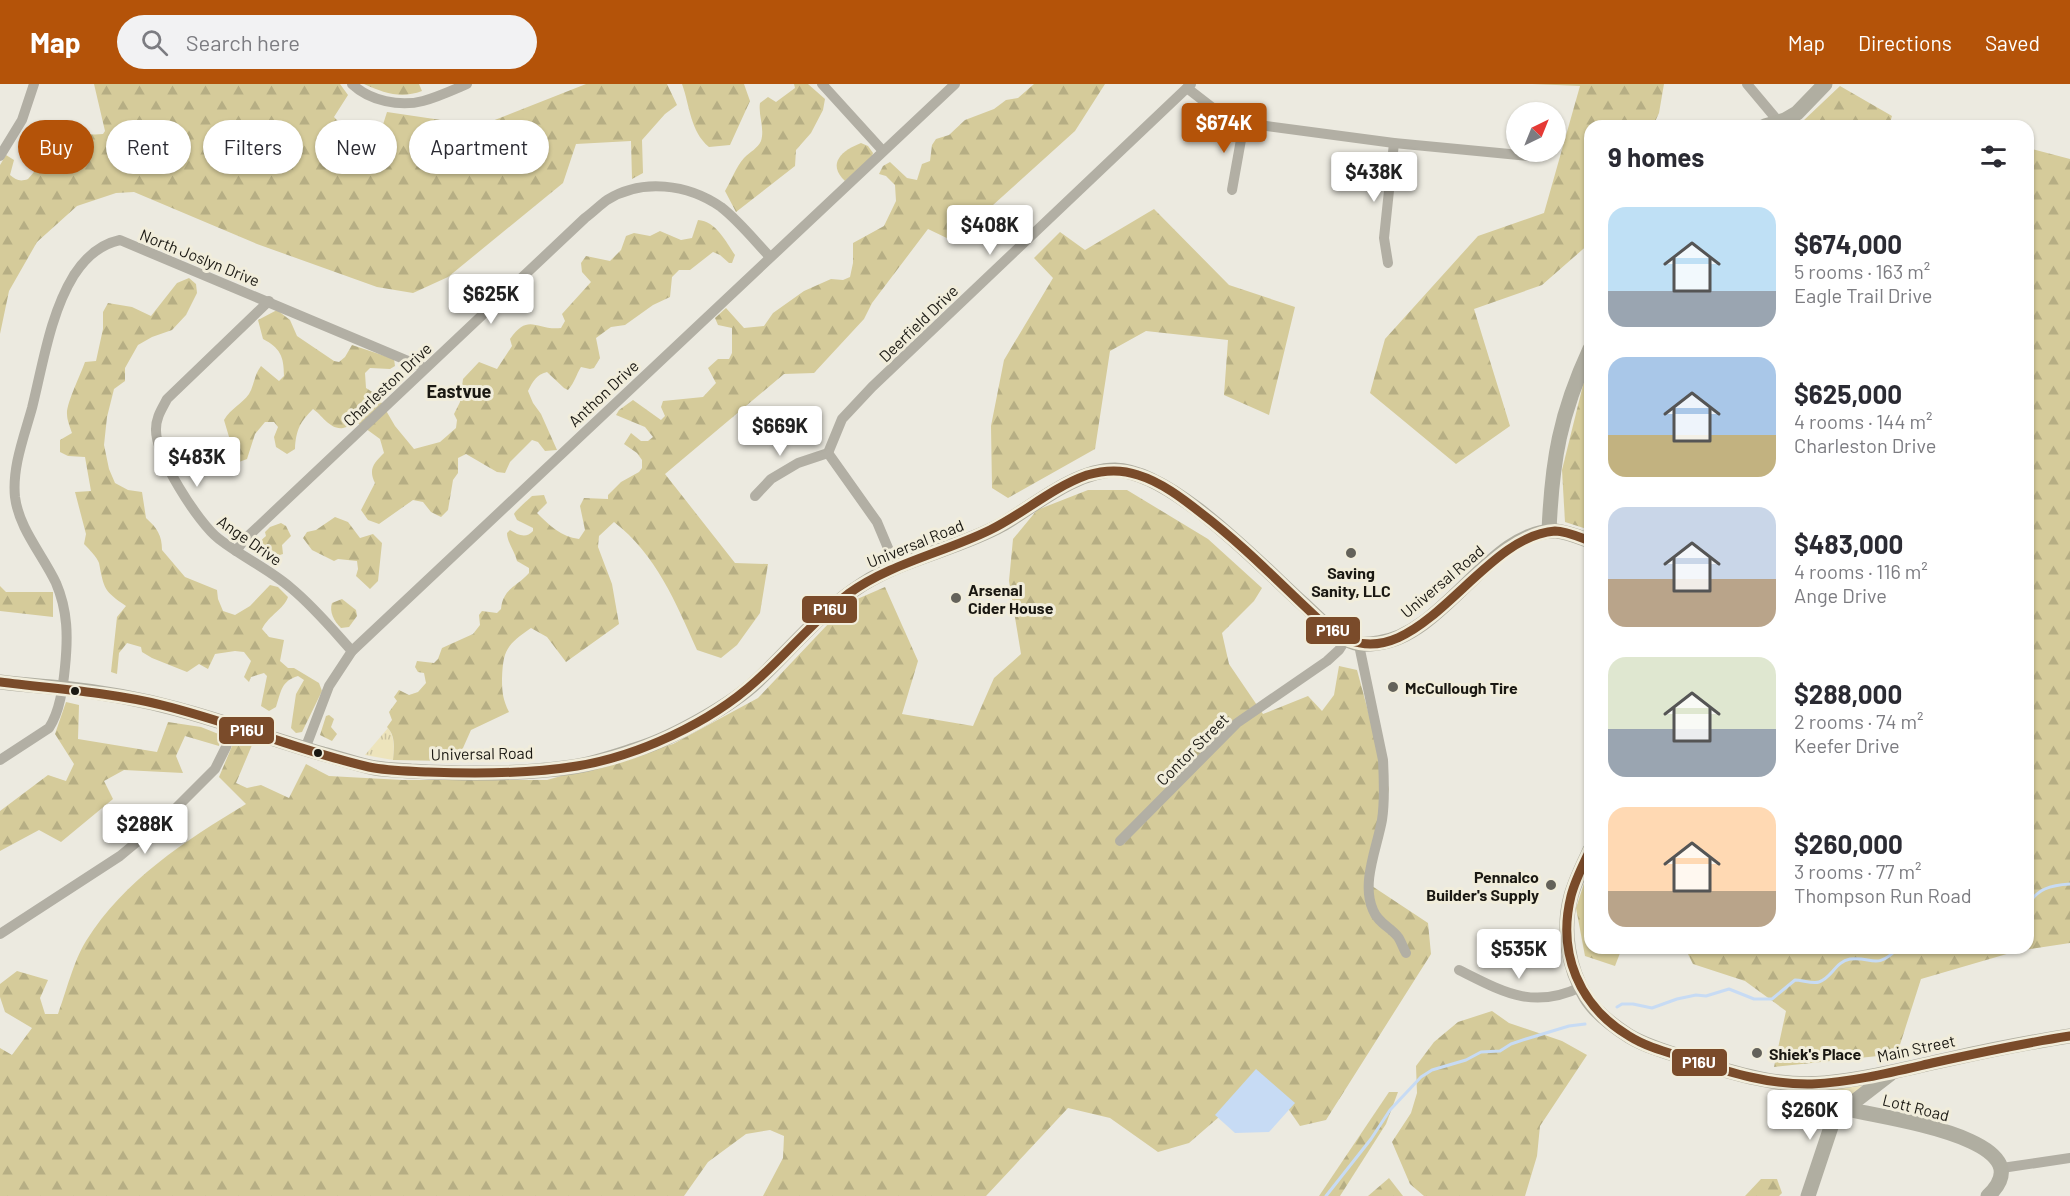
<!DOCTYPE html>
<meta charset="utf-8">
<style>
:root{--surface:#fff;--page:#f2f2f3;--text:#2b2b33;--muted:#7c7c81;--accent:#b45309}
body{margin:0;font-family:Barlow,sans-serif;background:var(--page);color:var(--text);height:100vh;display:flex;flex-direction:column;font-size:22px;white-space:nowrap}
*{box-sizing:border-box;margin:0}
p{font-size:20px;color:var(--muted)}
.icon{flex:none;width:33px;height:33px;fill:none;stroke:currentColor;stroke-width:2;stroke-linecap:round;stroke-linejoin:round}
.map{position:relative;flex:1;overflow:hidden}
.side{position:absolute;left:1584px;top:36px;width:450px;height:834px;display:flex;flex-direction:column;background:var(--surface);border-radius:18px;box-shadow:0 2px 4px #0004}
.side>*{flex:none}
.hud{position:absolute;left:18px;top:36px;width:570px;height:54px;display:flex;gap:12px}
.needle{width:39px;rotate:43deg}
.controls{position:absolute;left:1506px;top:18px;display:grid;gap:12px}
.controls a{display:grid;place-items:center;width:60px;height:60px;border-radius:50%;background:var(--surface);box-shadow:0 2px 4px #0004;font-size:30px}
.price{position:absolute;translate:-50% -51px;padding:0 14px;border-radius:6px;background:#fff;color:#222;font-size:20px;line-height:39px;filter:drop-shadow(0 2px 3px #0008)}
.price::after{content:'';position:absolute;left:50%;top:36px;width:18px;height:14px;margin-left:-9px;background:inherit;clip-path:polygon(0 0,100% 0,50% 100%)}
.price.selected{background:var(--accent);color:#fff}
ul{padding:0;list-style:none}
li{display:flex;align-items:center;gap:18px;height:150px;padding:0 24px}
li span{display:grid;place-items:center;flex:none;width:168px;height:120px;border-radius:18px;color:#555}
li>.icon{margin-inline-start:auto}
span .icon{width:72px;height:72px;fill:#fffc;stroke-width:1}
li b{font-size:26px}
h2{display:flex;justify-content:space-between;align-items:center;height:72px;padding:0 24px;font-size:26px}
.tag{padding:0 21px;border-radius:27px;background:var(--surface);box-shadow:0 2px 4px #0004;font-size:21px;line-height:54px}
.tag.selected{background:var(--accent);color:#fff}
header{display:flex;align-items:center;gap:36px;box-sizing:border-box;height:84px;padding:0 30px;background:var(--accent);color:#fff}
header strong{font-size:28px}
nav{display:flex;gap:33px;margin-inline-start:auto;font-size:21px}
.search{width:420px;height:54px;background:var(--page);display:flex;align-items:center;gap:15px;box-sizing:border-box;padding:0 21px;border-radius:33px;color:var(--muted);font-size:22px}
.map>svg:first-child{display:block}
</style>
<header>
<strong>Map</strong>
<div class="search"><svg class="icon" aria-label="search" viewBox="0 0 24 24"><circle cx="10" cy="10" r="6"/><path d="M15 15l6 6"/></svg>Search here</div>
<nav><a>Map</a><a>Directions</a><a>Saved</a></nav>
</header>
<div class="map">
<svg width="2070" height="1112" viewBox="0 0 2070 1112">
<defs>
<pattern id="grass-tufts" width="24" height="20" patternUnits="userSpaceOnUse" patternTransform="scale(1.5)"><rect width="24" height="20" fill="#ede4bc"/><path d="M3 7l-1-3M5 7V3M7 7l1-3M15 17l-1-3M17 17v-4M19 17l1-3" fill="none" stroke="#cbc3a1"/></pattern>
<pattern id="forest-firs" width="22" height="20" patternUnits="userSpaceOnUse" patternTransform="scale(1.5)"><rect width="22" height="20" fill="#d5cb9a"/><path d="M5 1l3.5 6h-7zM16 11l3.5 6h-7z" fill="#b6ae84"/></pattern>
</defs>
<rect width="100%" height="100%" fill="#eceae0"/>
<g fill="url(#grass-tufts)">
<path d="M388,644C395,653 394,665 393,676L365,671Z"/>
<polygon points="1861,1002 1862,1004 1845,1015 1816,1008 1817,1006"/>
</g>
<g fill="url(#forest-firs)">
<path d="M94,0H340L348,11L334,33L358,58L379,53L387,28L441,36L487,39L586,0H667L677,21L665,30L642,56L643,89L632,95L631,57L576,60L563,99L448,193L413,209L377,203L257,160L134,108L116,109L77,122L37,158L9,207L0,250V81L6,71L14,76L10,91C16,96 20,98 28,95L61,56C74,46 87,52 103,50L105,47Z"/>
<path d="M364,0H419L422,7C401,15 384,9 364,0Z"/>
<path d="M682,0H744L750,17L730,61L709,63C690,47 690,22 682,0Z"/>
<path d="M794,0H808L825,15L823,26L811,49L796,66L795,82L736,128L725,107C731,97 736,83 744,74C750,68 758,64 761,57C765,44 758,31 760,19L768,13L776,18L795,4Z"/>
<path d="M1034,0H1105L1075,47L953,157L928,145L872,219L864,235L814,289L784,290L665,390L735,479L768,480L760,529L737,561L721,574L697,566C676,519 656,470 614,438L599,452L598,463L612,500L619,540L566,578L547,553L531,544C507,561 503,565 502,595C502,608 503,616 509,628L471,646L463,664L449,677L393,676C394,665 396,652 387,643L392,636L389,628L397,617L394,613L399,606L409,611L418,608L426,599L424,589L418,588L415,583L417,577L434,579L438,575L442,564L473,550L480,541L479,531L482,527L497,529L501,525C503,504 518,502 529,489V484L517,477C515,468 507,458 507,449L510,446C518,451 526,455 533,447V444L517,436L514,430C516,426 528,416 532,412L544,411L547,419L537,429C549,441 561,453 579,455L585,446L580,422L584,414L608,415V411L621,398L639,388L642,384V376L637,369L624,360L631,349L641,357H648L653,353L645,343L616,331L619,326L633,316L661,336L665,332L661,323L663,317L703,313L716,299L708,284L718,275H729L732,269V244L718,241L715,234L726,224L744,244L764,242L773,229L804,207L831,195L843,196L850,193L853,179V159L884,142L896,117L895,101L886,92L879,90L883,82L890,78L907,94L917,96L922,80L930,77L932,61L936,55L949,51L965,36L994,25L1006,16L1018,14Z"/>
<polygon points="1532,0 1664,0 1659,29 1653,42 1590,42 1590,159 1542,201 1474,225 1510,342 1456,380 1370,309 1385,255 1478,152 1544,129 1580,2"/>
<polygon points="1840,2 1892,32 1889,42 1793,42 1803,37"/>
<path d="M861,59L868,62L873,69L871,75L845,97C826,79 843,66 861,59Z"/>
<polygon points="2028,64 2070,75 2070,859 2017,867 1921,895 1897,970 1774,983 1786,927 1745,897 1693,880 1685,864 2028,864"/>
<polygon points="1154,125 1229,201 1295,223 1269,331 1224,311 1228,256 1146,247 1110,267 1095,365 1008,414 992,404 991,342 1004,276 1053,194 1034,174 1060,148 1085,166"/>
<path d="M698,136C716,137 726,158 735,171L732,179H729L720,171L713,168L690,186H679L672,193L670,213L653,221L625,241L611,243L596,254L600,274L594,284L590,285L581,283C576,291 575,298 568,306L564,304L547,288C536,291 533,297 528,307L533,319L541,330L557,366L545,367L538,358L532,356L510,378L505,389L497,388L466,370L458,374V389L453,396L448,426L441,433L431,428L423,418L413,416L379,440L368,436L361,426L375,399C368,385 374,379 384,369L380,355L358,339C352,340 348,343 343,344C330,346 322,331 313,325C300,338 296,346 295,365L287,370L276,363L274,353L278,343L274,338H265L255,350L247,375L239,378L235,373L224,336C231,324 242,320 249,310C254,302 254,291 261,282L279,297L284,292C284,272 280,264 263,255L258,236L277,226L290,236L297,252L334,277L339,278L345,273L352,261L394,275L395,282L390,285L370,284L365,289L366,304L377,311L395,342L414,365L440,358L456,344L457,336L454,330L460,318L463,295L479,278L497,285L512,262L510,255C529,228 536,247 561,244L565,237L562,230L591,198L582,188L581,179L586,172L610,177L621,166L626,152L634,149L650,152L660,147L681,156L692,154Z"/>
<path d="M189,194L196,200L197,209L186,231L172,246L152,253L138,261L125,284V297L114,305L107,333L104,361L109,385L115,399L128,406L142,408L146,434C157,444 162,451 162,466L185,493L217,506L218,515L223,527L235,531L250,522L270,501L278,503L288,513C284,525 269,531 262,545L269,553L284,556L280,577L288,584H294L319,599L322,607L302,648L296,649L291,644L296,610L304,596L298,592C281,597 281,608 276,623L269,627L261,622L267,592L264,589L251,593L249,598L244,593L251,577L244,568L235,567L215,570L208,585L199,580L187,588L152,574L142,568L141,563L127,559L119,569L117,590L111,588L117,533L126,522C104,507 104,505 99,479C97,473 89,465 84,460L86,450L75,408L91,407L85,373L68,372L60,368V356L72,349C70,343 67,336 67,330C66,320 81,290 85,278L96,277L103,245V228L108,219L132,223L151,232L177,199Z"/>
<polygon points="1590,286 1590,446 1565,438 1562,386 1584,297"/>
<path d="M1088,406H1127L1208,455L1262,504L1254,517L1222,549L1229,580L1263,630L1308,612L1322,627L1334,611L1339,582L1357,586L1389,705L1369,800L1428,839L1431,870L1326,1036L1300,1042L1278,1010L1257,1000L1189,1059L1158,1068L1110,1034L1068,1024L986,1112H763L783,1074L784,1052L770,1046L746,1050L708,1078L684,1112H0V964L12,971L32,944L5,928L0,913V900L17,887L48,896L40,914L45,930H58C66,908 74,876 86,857C125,795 185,757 246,720L219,693L235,655L252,661L236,699L247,704L261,701L289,714L306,680L329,692L402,696H547L673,660L758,614L848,519L885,503L918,577L902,630L973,642L994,594L1021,570L1009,497L1013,455L1037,426Z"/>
<polygon points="335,433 348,438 360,454 373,450 382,459 378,497 370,505 356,492 358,485 357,477 338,475 334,477 312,466 303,454 307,448 316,446"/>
<path d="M281,439L286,442L291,452L282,461L283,470L270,474L261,470C258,462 259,457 266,452L265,448L270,443Z"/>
<polygon points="0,502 6,508 53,508 53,533 0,527"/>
<path d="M342,515L356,526L357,532L349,543L341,544C334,537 329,528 332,519Z"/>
<polygon points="66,618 79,621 78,655 157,668 168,638 201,643 221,651 219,662 185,652 176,672 183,689 124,686 104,697 113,715 61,758 39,746 0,767 0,727 48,691 66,697 74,680 55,650"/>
<polygon points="329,631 334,635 331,643 337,650 332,657 320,651 326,632"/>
<polygon points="1590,781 1590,864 1622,864 1615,882 1585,872 1576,824"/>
<polygon points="1492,927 1509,939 1562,957 1587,971 1540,1042 1537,1072 1525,1112 1424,1112 1410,1100 1392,1058 1411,1029 1417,1009 1416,982 1434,958 1458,938"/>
<polygon points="1389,1008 1398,1008 1386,1040 1340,1112 1319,1112"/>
<polygon points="1389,1094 1403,1112 1368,1112"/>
<polygon points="1761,1095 1777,1095 1782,1109 1779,1112 1745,1112"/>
</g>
<polygon fill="#c7dbf4" points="1256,985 1295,1019 1269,1048 1235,1049 1215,1031"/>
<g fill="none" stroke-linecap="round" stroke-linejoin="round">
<g stroke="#c7dbf4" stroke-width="3">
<path d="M2028,822C2036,805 2051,801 2070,800"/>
<path d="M1617,923L1622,920H1633L1652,924L1677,915L1696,911L1706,912L1729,905L1754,915H1772L1795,896C1802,896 1812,900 1819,898C1832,894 1835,878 1850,875C1872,872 1876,887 1898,864"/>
<polyline points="1326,1112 1371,1055 1390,1026 1421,993 1432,986 1466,976 1481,968 1500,967 1511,960 1526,955 1569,942 1585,940"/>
</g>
<g stroke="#b2afa4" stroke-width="10">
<path d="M352,0C370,17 400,23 423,17C438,13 453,6 467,0"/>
<polyline points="822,0 883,67"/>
<polyline points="1747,0 1778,37"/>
<polyline points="1187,4 1218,28 1244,39 1394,59 1530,72"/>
<polyline points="0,72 22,36 34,0"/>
<polyline points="1232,106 1244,39"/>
<polyline points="1388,179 1384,154 1394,59"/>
<path d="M269,217L167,315C162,325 156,333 156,345C155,371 198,439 219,455C242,473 269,485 291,504C314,523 333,546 352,567"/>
<polyline points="828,369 842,335 872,303 1191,0"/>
<polyline points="828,369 877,438 896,483"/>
<polyline points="755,412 771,395 798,379 828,369"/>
<path d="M236,467L245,455L585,134C593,128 600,121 607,116C642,94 688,100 721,123C739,137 754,156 770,173"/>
<path d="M1359,561L1383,676C1384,695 1385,717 1382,736C1377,764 1361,799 1373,826C1378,839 1390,843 1398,853C1401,857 1403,864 1406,869"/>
<polyline points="305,665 329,602 352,567 955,0"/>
<path d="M0,676L49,644C60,627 63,603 65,583C68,553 68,527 56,499C43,471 19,445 15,413C12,383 24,353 32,324C43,280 50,230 74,191C85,174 101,160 120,156L425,284"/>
<polyline points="1120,757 1237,639 1327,577 1339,566 1346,555"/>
<polyline points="0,850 120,772 167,733 215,685 226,663 234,641"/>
<path d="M1459,886C1503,908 1533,926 1581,903"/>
<polyline points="2002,1084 2070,1074"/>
</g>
<g stroke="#b0aea1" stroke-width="15">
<polyline points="1765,42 1785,36 1797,29 1825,0"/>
<path d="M1549,447C1552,376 1560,330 1590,265"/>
<path d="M0,598C21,601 42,602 63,604C101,608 140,615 177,625C226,638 274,656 323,670C340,674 358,681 375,684C387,686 399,686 411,687C464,690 519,691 572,683C595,680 619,671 641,664C674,653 732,621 757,597C792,564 822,526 863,500C906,473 958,465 1003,440C1035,421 1076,386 1115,386C1172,387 1260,481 1302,519C1318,533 1337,557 1360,560C1366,561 1372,560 1378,559C1445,551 1491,445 1556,447C1567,448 1579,453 1590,457"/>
<path d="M1590,766C1583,781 1575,797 1571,812C1562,845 1568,884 1586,913C1595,928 1615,943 1629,952C1651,965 1678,971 1701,979C1743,992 1782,1003 1825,999C1868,995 1908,984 1950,975C1990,966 2030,958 2070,952"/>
<path d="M1787,1003C1808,1012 1831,1021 1852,1026C1882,1034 2049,1055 1988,1112"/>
<polyline points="1808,1112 1833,1037 1846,1024 1890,990"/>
</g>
<g stroke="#f1eddb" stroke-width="14">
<g id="bus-1">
<path d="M0,598C54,605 108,608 162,621C232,638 299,667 369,683C388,687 408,687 428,688C477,690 528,690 577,682C638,672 710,639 756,597C788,569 814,536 848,510C891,479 943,469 990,446C1023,430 1051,404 1087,391C1104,386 1121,385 1138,391C1161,398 1182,414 1201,429C1247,464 1286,506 1328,544C1413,610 1475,452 1555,447C1566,447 1579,453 1590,457"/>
<path d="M1590,766C1583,781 1575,796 1571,812C1557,869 1579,922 1629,952C1648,964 1671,969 1692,976C1731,989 1771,1001 1812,1000C1853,998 1893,988 1932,979C1978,969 2024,959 2070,952"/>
</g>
</g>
<use href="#bus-1" stroke="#7a4b2a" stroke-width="9"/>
</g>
<g fill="#64625a" stroke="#f1eddb" stroke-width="2">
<circle cx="1351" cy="469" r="6"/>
<circle cx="956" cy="514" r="6"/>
<circle cx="1393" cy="603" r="6"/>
<circle cx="1551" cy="801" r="6"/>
<circle cx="1757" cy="969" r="6"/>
</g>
<g fill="#1a1812" stroke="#f1eddb" stroke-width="2">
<circle cx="75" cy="607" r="5"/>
<circle cx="318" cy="669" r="5"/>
</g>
<g text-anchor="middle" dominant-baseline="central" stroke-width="6" stroke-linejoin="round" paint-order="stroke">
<g font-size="16" fill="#1a1812" stroke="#f1eddb">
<text transform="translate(200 173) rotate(22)">North Joslyn Drive</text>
<text transform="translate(918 239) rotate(-44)">Deerfield Drive</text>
<text transform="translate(387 300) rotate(-43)">Charleston Drive</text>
<text transform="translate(603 309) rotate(-43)">Anthon Drive</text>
<text transform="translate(250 456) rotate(35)">Ange Drive</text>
<text transform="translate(915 459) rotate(-22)">Universal Road</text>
<text transform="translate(1442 497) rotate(-40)">Universal Road</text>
<text transform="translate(1192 665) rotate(-45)">Contor Street</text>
<text transform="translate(482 669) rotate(-1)">Universal Road</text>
<text transform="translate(1916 964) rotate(-12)">Main Street</text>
<text transform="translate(1916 1023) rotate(14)">Lott Road</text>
</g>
<g font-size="16" font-weight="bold" fill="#1a1812" stroke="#f1eddb" text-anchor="start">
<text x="1351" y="488" text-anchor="middle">Saving<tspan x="1351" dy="18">Sanity, LLC</tspan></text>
<text x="968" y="505">Arsenal<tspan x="968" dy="18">Cider House</tspan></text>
<text x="1405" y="603">McCullough Tire</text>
<text x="1539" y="792" text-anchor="end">Pennalco<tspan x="1539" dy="18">Builder's Supply</tspan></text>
<text x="1769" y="969">Shiek's Place</text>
</g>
<g font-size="18" font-weight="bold" fill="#1a1812" stroke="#f1eddb">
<text x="459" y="307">Eastvue</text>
</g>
</g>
<g stroke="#f1eddb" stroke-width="2">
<rect x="801" y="511" width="57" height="29" rx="6" fill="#7a4b2a"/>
<rect x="1305" y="532" width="56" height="29" rx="6" fill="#7a4b2a"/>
<rect x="218" y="632" width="57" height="29" rx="6" fill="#7a4b2a"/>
<rect x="1671" y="964" width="57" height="29" rx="6" fill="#7a4b2a"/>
</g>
<g font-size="16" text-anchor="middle" font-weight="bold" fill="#fff">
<text x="830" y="531">P16U</text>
<text x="1333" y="552">P16U</text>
<text x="247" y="652">P16U</text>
<text x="1699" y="984">P16U</text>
</g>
</svg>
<div class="controls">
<a><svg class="needle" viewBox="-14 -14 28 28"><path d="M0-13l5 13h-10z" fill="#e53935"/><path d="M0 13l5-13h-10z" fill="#7c7c81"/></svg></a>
</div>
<b class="price selected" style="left:1224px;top:70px">$674K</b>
<b class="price" style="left:1374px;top:119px">$438K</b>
<b class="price" style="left:990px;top:172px">$408K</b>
<b class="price" style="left:491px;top:241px">$625K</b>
<b class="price" style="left:780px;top:373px">$669K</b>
<b class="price" style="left:197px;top:404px">$483K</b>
<b class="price" style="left:145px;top:771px">$288K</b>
<b class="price" style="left:1519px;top:896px">$535K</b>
<b class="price" style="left:1810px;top:1057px">$260K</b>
<div class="hud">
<a class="tag selected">Buy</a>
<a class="tag">Rent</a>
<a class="tag">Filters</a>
<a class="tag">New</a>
<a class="tag">Apartment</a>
</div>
<section class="side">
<h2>9 homes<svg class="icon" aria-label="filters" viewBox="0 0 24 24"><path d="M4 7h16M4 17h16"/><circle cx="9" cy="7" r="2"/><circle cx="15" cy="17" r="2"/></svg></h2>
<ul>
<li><span style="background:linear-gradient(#bfe0f5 70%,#9aa5b1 0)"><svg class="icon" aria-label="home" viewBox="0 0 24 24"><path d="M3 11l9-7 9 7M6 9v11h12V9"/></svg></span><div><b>$674,000</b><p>5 rooms · 163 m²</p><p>Eagle Trail Drive</p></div></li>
<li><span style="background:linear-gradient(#a9c7e8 65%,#c2b280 0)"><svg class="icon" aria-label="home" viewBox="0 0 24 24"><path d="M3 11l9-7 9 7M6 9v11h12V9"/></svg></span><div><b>$625,000</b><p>4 rooms · 144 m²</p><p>Charleston Drive</p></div></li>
<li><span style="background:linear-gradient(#c9d6e8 60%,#b9a48a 0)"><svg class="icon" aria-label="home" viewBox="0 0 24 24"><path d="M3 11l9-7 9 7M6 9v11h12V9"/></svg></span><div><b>$483,000</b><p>4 rooms · 116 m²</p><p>Ange Drive</p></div></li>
<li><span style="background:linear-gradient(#dfe7d0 60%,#9aa5b1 0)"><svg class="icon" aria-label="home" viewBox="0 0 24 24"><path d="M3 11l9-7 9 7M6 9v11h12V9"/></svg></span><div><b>$288,000</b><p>2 rooms · 74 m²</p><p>Keefer Drive</p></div></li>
<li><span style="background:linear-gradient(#ffd9b3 70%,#b9a48a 0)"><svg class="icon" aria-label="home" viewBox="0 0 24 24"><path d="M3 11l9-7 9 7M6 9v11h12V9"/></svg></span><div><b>$260,000</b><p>3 rooms · 77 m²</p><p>Thompson Run Road</p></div></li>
</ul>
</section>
</div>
